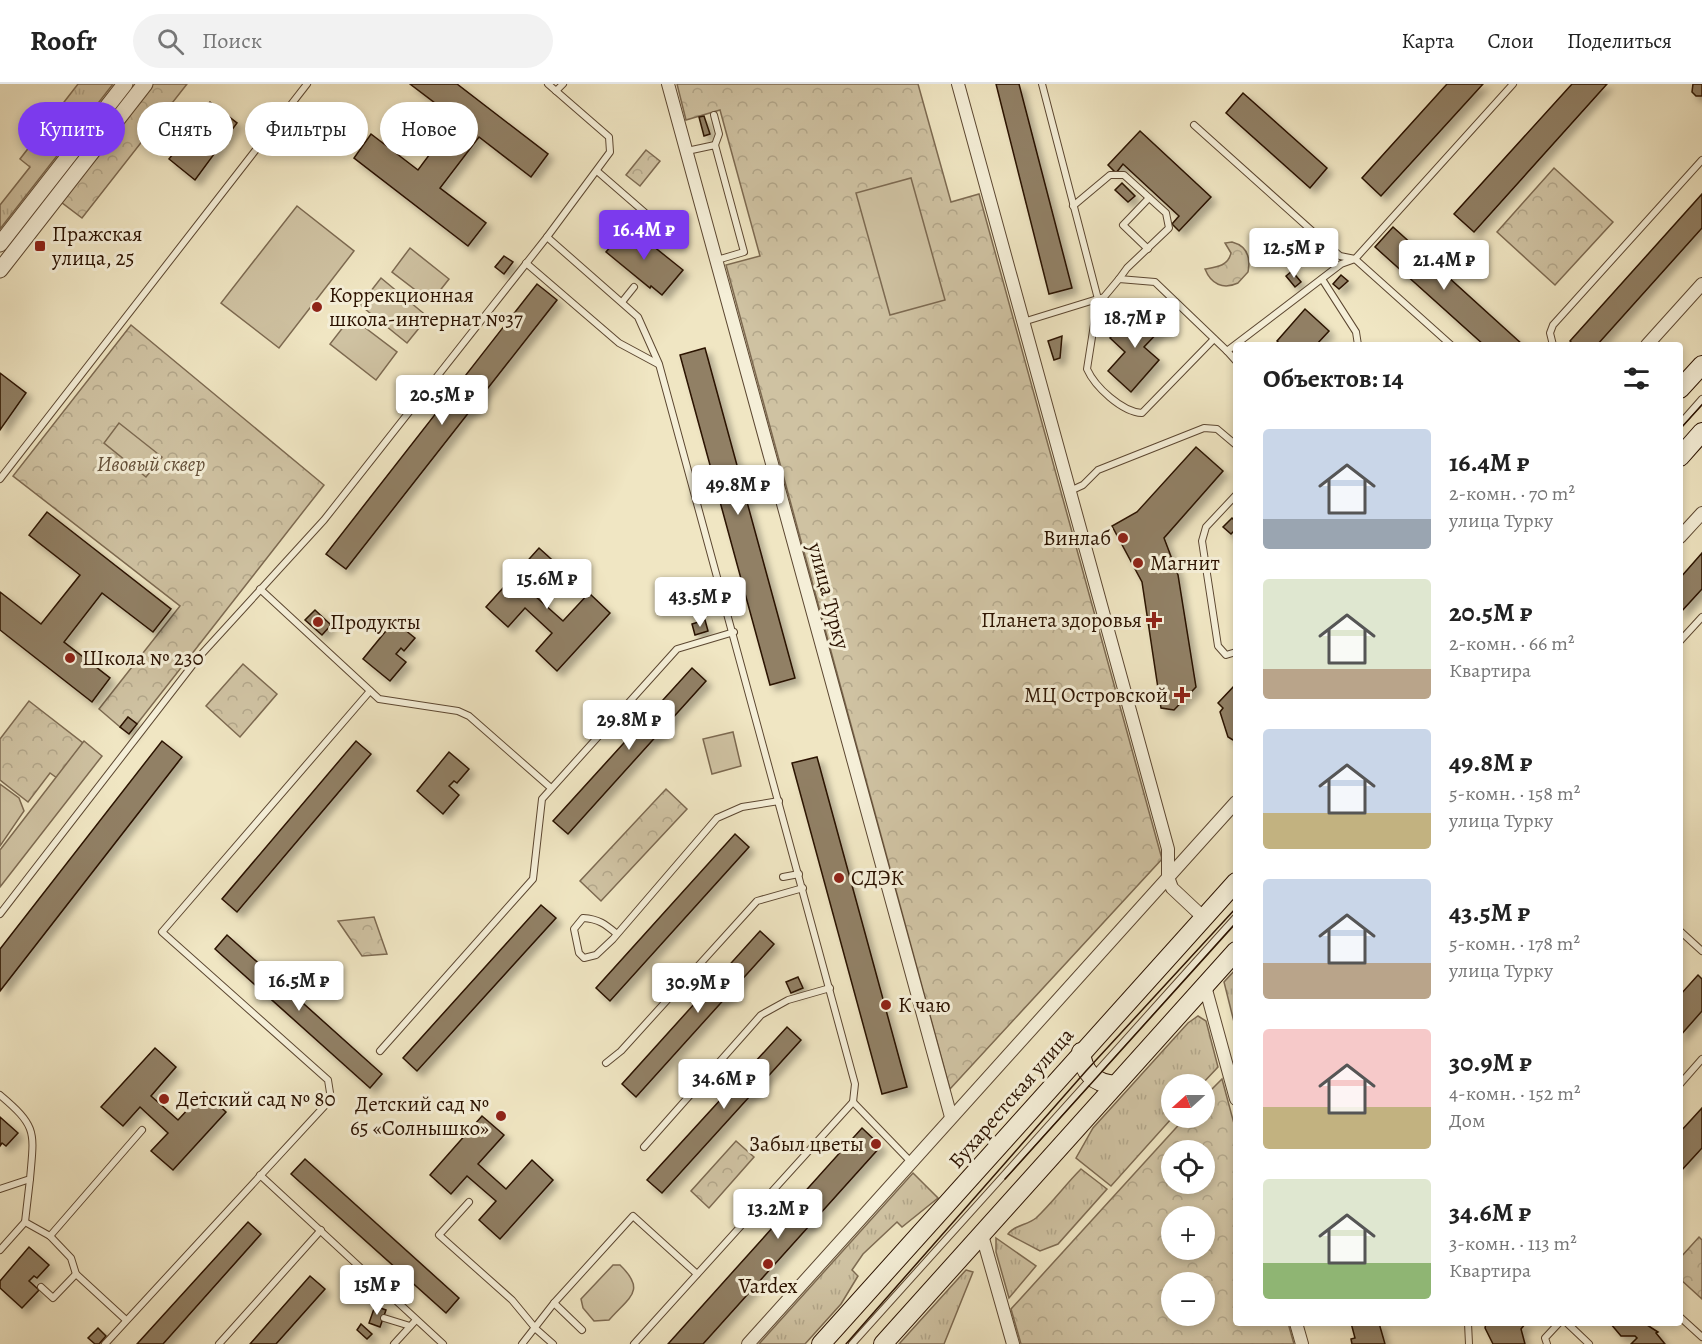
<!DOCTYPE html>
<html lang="ru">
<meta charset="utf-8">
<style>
:root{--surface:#fff;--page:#f2f2f2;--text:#222;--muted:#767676;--line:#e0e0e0;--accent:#7c3aed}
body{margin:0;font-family:Alegreya,serif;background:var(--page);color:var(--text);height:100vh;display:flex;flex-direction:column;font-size:22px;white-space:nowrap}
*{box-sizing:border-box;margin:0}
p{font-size:20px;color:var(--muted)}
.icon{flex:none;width:33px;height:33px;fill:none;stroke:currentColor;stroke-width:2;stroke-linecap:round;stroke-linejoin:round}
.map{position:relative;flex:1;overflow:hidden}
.drawer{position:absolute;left:1233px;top:258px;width:450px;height:984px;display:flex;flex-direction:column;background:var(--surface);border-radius:6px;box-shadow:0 3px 9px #0003}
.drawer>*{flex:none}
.top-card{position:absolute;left:18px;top:18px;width:570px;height:54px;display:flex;gap:12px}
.needle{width:39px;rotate:249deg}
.tools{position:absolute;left:1161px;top:990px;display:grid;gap:12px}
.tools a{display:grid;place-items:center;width:54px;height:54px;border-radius:50%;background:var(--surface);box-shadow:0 3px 9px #0003;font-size:30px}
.price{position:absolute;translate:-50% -51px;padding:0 14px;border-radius:6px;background:#fff;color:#222;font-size:20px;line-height:39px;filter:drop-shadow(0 2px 3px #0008)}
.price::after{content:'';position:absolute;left:50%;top:36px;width:18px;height:14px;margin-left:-9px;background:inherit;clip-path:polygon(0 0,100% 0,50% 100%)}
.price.active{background:var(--accent);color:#fff}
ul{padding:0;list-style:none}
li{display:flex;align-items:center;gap:18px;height:150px;padding:0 30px}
li span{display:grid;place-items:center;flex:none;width:168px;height:120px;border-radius:6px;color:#555}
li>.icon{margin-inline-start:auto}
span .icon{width:72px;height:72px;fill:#fffc;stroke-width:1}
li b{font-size:26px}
h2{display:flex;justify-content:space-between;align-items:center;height:72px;padding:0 30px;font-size:26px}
.tag{padding:0 21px;border-radius:27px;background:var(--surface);box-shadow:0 3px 9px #0003;font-size:21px;line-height:54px}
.tag.active{background:var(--accent);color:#fff}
header{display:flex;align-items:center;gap:36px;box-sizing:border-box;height:84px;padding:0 30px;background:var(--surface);border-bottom:2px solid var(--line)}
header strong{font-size:28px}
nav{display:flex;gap:33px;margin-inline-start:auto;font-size:21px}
.search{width:420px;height:54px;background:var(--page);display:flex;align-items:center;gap:15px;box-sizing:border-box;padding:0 21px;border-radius:33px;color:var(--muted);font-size:22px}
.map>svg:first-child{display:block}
</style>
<header>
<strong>Roofr</strong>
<div class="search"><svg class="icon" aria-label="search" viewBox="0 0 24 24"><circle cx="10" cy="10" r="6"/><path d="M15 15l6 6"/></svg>Поиск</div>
<nav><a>Карта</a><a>Слои</a><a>Поделиться</a></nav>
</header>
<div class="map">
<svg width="1702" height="1260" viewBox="0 0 1702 1260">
<defs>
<pattern id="grass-tufts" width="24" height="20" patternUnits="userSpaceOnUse" patternTransform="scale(1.5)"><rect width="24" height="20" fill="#cfc2a2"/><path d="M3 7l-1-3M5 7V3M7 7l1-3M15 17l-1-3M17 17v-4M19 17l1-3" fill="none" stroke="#b2a68a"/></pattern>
<pattern id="forest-crowns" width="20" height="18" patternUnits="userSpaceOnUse" patternTransform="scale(1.5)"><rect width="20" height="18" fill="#cfc2a2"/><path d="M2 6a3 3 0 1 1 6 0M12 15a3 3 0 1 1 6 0" fill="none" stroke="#b2a68a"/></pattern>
<filter id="shadow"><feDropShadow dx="5.5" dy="5.5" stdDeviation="3" flood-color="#0004"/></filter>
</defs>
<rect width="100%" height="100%" fill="#f0e6c3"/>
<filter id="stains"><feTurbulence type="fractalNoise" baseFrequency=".00333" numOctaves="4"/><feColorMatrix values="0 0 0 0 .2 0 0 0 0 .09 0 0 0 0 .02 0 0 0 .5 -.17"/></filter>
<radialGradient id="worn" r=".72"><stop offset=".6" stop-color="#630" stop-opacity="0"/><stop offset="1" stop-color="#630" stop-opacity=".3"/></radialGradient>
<g fill="url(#grass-tufts)" stroke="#7d6a51" stroke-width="1.5">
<polygon points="78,0 113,0 0,145 0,121 30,83 20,75"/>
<polygon points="1236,885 1236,946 1224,898"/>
<polygon points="1198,932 1206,937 1218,983 1202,1000 1172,1000 1172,1034 1111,1102 1076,1074 1093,1044 1188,939"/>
<path d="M1081,1085L1107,1105L1058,1160L1040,1167L1008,1150C1014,1141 1028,1141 1036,1134C1053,1118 1065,1101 1081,1085Z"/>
<polygon points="913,1089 938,1114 902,1143 897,1138 863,1170 852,1186 858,1192 841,1220 805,1260 759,1260"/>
<polygon points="996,1154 1036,1182 1009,1214 996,1168"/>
<polygon points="966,1186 973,1188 944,1260 899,1260"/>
</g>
<g fill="url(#forest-crowns)" stroke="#7d6a51" stroke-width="1.5" fill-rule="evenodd">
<polygon points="153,0 187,0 82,134 61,118"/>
<polygon points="677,0 918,0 951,118 979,110 1162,775 950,1005 726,181 760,172 720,26 686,36"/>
<polygon points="646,66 660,77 640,102 626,91"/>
<polygon points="1554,84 1613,138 1555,201 1497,148"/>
<path d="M1232,158C1247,162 1251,173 1248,188L1238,199C1223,206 1211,200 1205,185C1217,183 1228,182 1231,169L1225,159Z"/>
<polygon points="131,241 324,401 137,640 128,633 120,643 99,625 180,522 13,392"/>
<polygon points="243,580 277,610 240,653 206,622"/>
<polygon points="29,617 83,659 57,694 50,689 28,718 0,696 0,655"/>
<polygon points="666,705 687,725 601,817 580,797"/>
<polygon points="374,833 387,870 362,872 338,837"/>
<path d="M1222,995L1236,1047V1239H1288L1294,1260H1021L1011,1225L1185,1034H1204L1205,1012ZM1172,1066H1204V1100H1172ZM1172,1132H1204V1166H1172ZM1172,1198H1204V1232H1172Z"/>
<polygon points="736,1057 754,1073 709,1124 691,1107"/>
<polygon points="1699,1153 1702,1156 1702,1215 1680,1195 1680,1174"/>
</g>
<g fill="#cfc2a2" stroke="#7d6a51" stroke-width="1.5">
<polygon points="911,94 945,216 890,231 856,109"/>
<polygon points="297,122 354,167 279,264 221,219"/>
<polygon points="410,164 449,195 431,218 392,188"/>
<polygon points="381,194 428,233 407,259 360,221"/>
<polygon points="351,233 397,268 376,296 330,260"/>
<polygon points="119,339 162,373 146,393 104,359"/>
<polygon points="733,648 741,682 712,690 703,655"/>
<polygon points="84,657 102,672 0,803 0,766"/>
<polygon points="0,700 19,714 24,727 0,762"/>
<path d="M613,1181H620C647,1207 629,1213 609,1236L594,1237L583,1224L581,1215Z"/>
</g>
<g fill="#918065" stroke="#2b1200" stroke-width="1.5" filter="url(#shadow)">
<polygon points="410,0 457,0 548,70 531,93 479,53 440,104 486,139 468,162 354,74 371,50 418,86 456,35"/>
<polygon points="996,0 1019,0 1072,204 1049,210"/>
<polygon points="1447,0 1483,0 1381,112 1362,94"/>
<polygon points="1572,0 1607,0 1474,148 1454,130"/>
<polygon points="1693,0 1702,0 1702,12 1696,12 1692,8"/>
<polygon points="1243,9 1327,84 1310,104 1226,29"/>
<polygon points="210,18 237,39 195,96 169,75 178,64 175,62"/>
<polygon points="704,32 710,50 704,52 699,33"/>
<polygon points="1140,47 1211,113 1179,147 1172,140 1179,132 1123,80 1116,89 1108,81"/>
<polygon points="1122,99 1135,112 1128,118 1115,106"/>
<polygon points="1702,110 1702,144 1597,261 1574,261 1570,257"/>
<polygon points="628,142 683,186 662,211 651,202 650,204 606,168"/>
<polygon points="1393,143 1523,261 1484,261 1375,163"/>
<polygon points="504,172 513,178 504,190 495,183"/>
<polygon points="1292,187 1301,198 1295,203 1286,192"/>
<polygon points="1341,191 1348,197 1339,205 1333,200"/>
<polygon points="537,200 557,216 346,485 326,470"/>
<polygon points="1138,223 1162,244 1144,263 1159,276 1131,308 1108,287 1125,268 1110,254"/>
<polygon points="1305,225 1329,247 1316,261 1281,261 1277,257"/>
<polygon points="1062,252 1060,274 1054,276 1048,257"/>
<polygon points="705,264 795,594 770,601 680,271"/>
<polygon points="0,289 26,309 0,346"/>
<polygon points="1196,363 1223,387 1164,454 1178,491 1196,603 1174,626 1161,624 1142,498 1112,442 1137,428"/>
<polygon points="47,428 171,525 153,548 102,509 64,558 110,594 92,618 0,546 0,508 41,540 80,491 29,451"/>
<polygon points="1232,434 1236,438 1236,445 1231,450 1223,443"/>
<polygon points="539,464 561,484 535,512 563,537 589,509 610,529 557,587 536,567 552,549 525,524 508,543 486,523"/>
<polygon points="1702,469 1702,505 1680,529 1680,494"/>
<polygon points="315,526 331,541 322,551 305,536"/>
<polygon points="705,536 708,547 695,551 692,540"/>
<polygon points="394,537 415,554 404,567 401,564 396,570 406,578 390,597 363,575"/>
<polygon points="692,584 706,597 568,750 553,737"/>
<polygon points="1236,600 1236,656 1233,656 1228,653 1220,628 1223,624 1218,619"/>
<polygon points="128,633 137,640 129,650 120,643"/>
<polygon points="162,657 182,673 0,907 0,865"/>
<polygon points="356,657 371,670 237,828 222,815"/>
<polygon points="449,668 469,685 457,699 454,697 449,702 459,711 443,730 417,707"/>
<polygon points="817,673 907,1003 882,1010 792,679"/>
<polygon points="735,750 749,763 610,917 596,904"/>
<polygon points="541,821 556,834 417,987 403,974"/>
<polygon points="760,847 774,860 636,1013 622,1000"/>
<polygon points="227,851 382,990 370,1004 215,865"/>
<polygon points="1698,891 1702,895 1702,927 1680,952 1680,911"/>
<polygon points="798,893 803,904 791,909 786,898"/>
<polygon points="787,943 801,956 662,1109 647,1096"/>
<polygon points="155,964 176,983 151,1012 178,1036 204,1008 226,1028 173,1086 151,1067 168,1049 140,1023 123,1042 101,1023"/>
<polygon points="1702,1024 1702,1064 1680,1088 1680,1048"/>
<polygon points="482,1032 504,1051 478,1080 506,1105 532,1076 553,1096 500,1155 479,1136 496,1117 467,1092 451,1110 430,1091"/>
<polygon points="0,1033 18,1049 6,1062 2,1059 0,1062"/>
<polygon points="862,1044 881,1062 703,1260 668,1260"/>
<polygon points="305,1075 459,1214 446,1229 291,1090"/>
<polygon points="248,1138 261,1150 163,1260 137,1260"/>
<polygon points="29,1163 49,1181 37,1194 34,1192 29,1197 39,1206 22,1224 0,1204 0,1197"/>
<polygon points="310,1192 325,1205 276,1260 250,1260"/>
<polygon points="375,1222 386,1226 380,1243 369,1239"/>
<polygon points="1351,1239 1379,1239 1385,1260 1352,1260 1351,1255 1355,1254"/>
<polygon points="1526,1239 1521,1245 1525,1260 1493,1260 1485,1244 1486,1239"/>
<polygon points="1610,1239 1644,1239 1658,1248 1656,1249 1665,1260 1631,1260 1637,1254 1635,1252 1621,1252"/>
<polygon points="361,1240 372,1250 367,1255 357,1246"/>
<polygon points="98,1244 106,1252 99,1260 95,1260 88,1254"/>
</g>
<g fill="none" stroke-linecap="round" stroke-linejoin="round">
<g stroke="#5c4731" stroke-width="8">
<g id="service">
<polyline points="548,0 609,53 610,68 547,153 638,233 659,280 855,1000 853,1018 634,1260"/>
<path d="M1042,0L1098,215L1087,285C1095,303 1122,328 1142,329L1214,255"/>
<polyline points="556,7 563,0"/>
<polyline points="714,31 719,50 715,61"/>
<polyline points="1194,41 1340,172 1355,175 1451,261"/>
<polyline points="687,67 715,61 744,168 717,176"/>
<polyline points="597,87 681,160"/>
<polyline points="1073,122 1110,91 1124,91 1166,129 1169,144 1127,184 1119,195"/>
<polyline points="1148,165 1123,141 1149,114"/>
<polyline points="526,179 619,259 658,280"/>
<polyline points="1322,195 1356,248 1358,261"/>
<polyline points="622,218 634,203"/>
<polyline points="1023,238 1104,213 1119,195 1155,198 1227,267"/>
<polyline points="1553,261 1550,249 1553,241 1702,76"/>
<polyline points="1236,277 1227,267 1341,180 1355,175 1513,0"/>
<polyline points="1680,340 1702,315"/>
<polyline points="0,395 307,0"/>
<polyline points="1070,407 1083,401 1098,386 1204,344 1217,345 1236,361"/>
<polyline points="1236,411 1206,443 1202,457 1218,562 1226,571 1236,568"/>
<polyline points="260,505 379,615 458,627 469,632 551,704"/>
<polyline points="1680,557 1702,533"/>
<polyline points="783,793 799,790"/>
<polyline points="0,830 198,574 324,436 547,153"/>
<polyline points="1680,847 1702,867"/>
<path d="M617,850C605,840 599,835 583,834L574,845L579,869L584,874L596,871L613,855L717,734L742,723L779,717"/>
<polyline points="380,967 533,795 542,715 677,565 734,548"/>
<polyline points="606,979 621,967 757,817 803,804"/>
<polyline points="1680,1000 1702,975"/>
<path d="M0,1011C38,1043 34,1048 30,1095L0,1105"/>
<polyline points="853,1018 911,1078"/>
<polyline points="644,1063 761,931 788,916 830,904"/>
<polyline points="260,1091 443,1260"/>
<polyline points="469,1118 439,1151 512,1216 536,1245 553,1260"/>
<polyline points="25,1138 30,1095"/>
<polyline points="50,1152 142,1046"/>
<polyline points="0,1166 25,1138 50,1152 71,1174 76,1190 126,1236"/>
<polyline points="41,1203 53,1214 76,1190"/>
<polyline points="1680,1233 1702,1253"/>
<polyline points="384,1234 410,1242"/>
<polyline points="1468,1239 1469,1260"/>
<polyline points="1567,1239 1589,1260"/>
<polyline points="582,1246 554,1219 633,1132 697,1190"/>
<polyline points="105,1260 331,1015 328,996 162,848 370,607"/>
<polyline points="219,1260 321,1146"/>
<polyline points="394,1260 416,1236"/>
<polyline points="522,1260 554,1219"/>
<polyline points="852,1260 1236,833"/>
<polyline points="1547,1260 1545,1254 1559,1239"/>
</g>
</g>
<g stroke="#5c4731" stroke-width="14">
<g id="minor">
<polyline points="668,0 951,1033"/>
<polyline points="958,0 1168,765 1168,793 1172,804 1204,834"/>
<polyline points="1647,261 1702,200"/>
<polyline points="1680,453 1702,429"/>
<polyline points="1205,902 1236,1015"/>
<polyline points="982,1151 1013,1260"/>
<polyline points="1296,1239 1302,1260"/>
<polyline points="748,1260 1236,718"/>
</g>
</g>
<g stroke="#5c4731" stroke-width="17">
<g id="tertiary">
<polyline points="0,160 125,0"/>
<polyline points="0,186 145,0"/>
</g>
</g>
<g stroke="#2b1200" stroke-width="20">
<g id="secondary">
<polyline points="1680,305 1702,281"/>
<polyline points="1680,373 1702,348"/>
<path d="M1081,968C1083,988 1094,999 1115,1001"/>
<polyline points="821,1260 1236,798"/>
<polyline points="883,1260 1236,867"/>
</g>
</g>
<use href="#service" stroke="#f5efd8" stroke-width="6"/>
<use href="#minor" stroke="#f5efd8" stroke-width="12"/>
<use href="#tertiary" stroke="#f5efd8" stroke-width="15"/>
<use href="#secondary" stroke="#f5efd8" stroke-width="18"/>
<g stroke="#2b1200" stroke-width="1.5">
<polyline points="1680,345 1702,321"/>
<polyline points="1005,1095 1236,839"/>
<polyline points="846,1260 1086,987 1236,824"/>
</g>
</g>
<g fill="#8f2418" stroke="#f5efd8" stroke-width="2">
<rect x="34" y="156" width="12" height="12" rx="3"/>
<circle cx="317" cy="223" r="6"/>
<circle cx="1123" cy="454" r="6"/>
<circle cx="1138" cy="479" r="6"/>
<path d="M1151 527h6v6h6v6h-6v6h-6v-6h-6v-6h6z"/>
<circle cx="318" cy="538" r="6"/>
<circle cx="70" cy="574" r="6"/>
<path d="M1179 602h6v6h6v6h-6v6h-6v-6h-6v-6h6z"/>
<circle cx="839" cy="794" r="6"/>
<circle cx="886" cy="921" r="6"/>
<circle cx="164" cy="1015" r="6"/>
<circle cx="501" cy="1032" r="6"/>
<circle cx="876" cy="1060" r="6"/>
<circle cx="768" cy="1180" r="6"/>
</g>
<g text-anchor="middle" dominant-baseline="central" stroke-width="6" stroke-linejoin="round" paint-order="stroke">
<g font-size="21" fill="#2b1200" stroke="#f5efd8" text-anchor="start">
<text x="52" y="150">Пражская<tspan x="52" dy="24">улица, 25</tspan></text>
<text x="329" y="211">Коррекционная<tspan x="329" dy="24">школа-интернат №37</tspan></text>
<text x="1111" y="454" text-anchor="end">Винлаб</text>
<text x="1150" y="479">Магнит</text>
<text x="1142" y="536" text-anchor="end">Планета здоровья</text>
<text x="330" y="538">Продукты</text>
<text x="82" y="574">Школа № 230</text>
<text x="1168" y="611" text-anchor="end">МЦ Островской</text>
<text x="851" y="794">СДЭК</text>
<text x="898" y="921">К чаю</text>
<text x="176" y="1015">Детский сад № 80</text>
<text x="489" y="1020" text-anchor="end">Детский сад №<tspan x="489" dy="24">65 «Солнышко»</tspan></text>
<text x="864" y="1060" text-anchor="end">Забыл цветы</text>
<text x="768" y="1202" text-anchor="middle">Vardex</text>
</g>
<g font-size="21" font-style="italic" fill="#645039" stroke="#f5efd8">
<text x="151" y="380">Ивовый сквер</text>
</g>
<g font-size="21" fill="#2b1200" stroke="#f5efd8">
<text transform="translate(829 512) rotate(75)">улица Турку</text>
<text transform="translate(1011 1014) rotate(-49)">Бухарестская улица</text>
</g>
</g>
<rect width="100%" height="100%" filter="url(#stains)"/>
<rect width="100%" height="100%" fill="url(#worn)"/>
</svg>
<div class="tools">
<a><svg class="needle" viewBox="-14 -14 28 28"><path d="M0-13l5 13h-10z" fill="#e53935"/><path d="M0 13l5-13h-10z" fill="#767676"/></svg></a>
<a><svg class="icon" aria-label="locate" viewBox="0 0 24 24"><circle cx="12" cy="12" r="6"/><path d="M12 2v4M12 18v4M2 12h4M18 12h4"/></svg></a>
<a>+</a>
<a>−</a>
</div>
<b class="price active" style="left:644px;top:177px">16.4M ₽</b>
<b class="price" style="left:1294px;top:195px">12.5M ₽</b>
<b class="price" style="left:1444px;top:207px">21.4M ₽</b>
<b class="price" style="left:1135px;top:265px">18.7M ₽</b>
<b class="price" style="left:442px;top:342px">20.5M ₽</b>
<b class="price" style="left:738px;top:432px">49.8M ₽</b>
<b class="price" style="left:547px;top:526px">15.6M ₽</b>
<b class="price" style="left:700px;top:544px">43.5M ₽</b>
<b class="price" style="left:629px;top:667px">29.8M ₽</b>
<b class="price" style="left:299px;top:928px">16.5M ₽</b>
<b class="price" style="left:698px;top:930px">30.9M ₽</b>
<b class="price" style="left:724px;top:1026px">34.6M ₽</b>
<b class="price" style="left:778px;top:1156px">13.2M ₽</b>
<b class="price" style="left:377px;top:1232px">15M ₽</b>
<div class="top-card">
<a class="tag active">Купить</a>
<a class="tag">Снять</a>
<a class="tag">Фильтры</a>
<a class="tag">Новое</a>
</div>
<section class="drawer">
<h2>Объектов: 14<svg class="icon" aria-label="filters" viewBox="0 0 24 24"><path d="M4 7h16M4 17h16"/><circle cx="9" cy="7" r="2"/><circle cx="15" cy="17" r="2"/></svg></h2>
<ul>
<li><span style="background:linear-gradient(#c9d6e8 75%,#9aa5b1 0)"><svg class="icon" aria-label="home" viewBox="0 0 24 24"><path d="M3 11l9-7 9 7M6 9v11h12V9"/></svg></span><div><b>16.4M ₽</b><p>2-комн. · 70 m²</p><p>улица Турку</p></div></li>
<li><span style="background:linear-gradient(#dfe7d0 75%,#b9a48a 0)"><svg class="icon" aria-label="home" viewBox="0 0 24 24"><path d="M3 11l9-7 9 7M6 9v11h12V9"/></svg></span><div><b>20.5M ₽</b><p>2-комн. · 66 m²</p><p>Квартира</p></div></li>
<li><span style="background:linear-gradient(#c9d6e8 70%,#c2b280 0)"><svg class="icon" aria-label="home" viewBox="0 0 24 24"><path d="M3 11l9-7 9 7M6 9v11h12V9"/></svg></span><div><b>49.8M ₽</b><p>5-комн. · 158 m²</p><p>улица Турку</p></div></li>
<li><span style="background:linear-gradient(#c9d6e8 70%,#b9a48a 0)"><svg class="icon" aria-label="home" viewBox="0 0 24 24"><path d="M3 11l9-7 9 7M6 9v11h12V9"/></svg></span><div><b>43.5M ₽</b><p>5-комн. · 178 m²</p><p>улица Турку</p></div></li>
<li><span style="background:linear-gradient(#f6c9c9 65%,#c2b280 0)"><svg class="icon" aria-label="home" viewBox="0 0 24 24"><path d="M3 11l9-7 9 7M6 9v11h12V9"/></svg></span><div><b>30.9M ₽</b><p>4-комн. · 152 m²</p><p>Дом</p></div></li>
<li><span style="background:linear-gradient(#dfe7d0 70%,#8fb573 0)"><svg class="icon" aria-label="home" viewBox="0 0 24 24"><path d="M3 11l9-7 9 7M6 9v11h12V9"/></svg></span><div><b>34.6M ₽</b><p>3-комн. · 113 m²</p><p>Квартира</p></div></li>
</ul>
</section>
</div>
